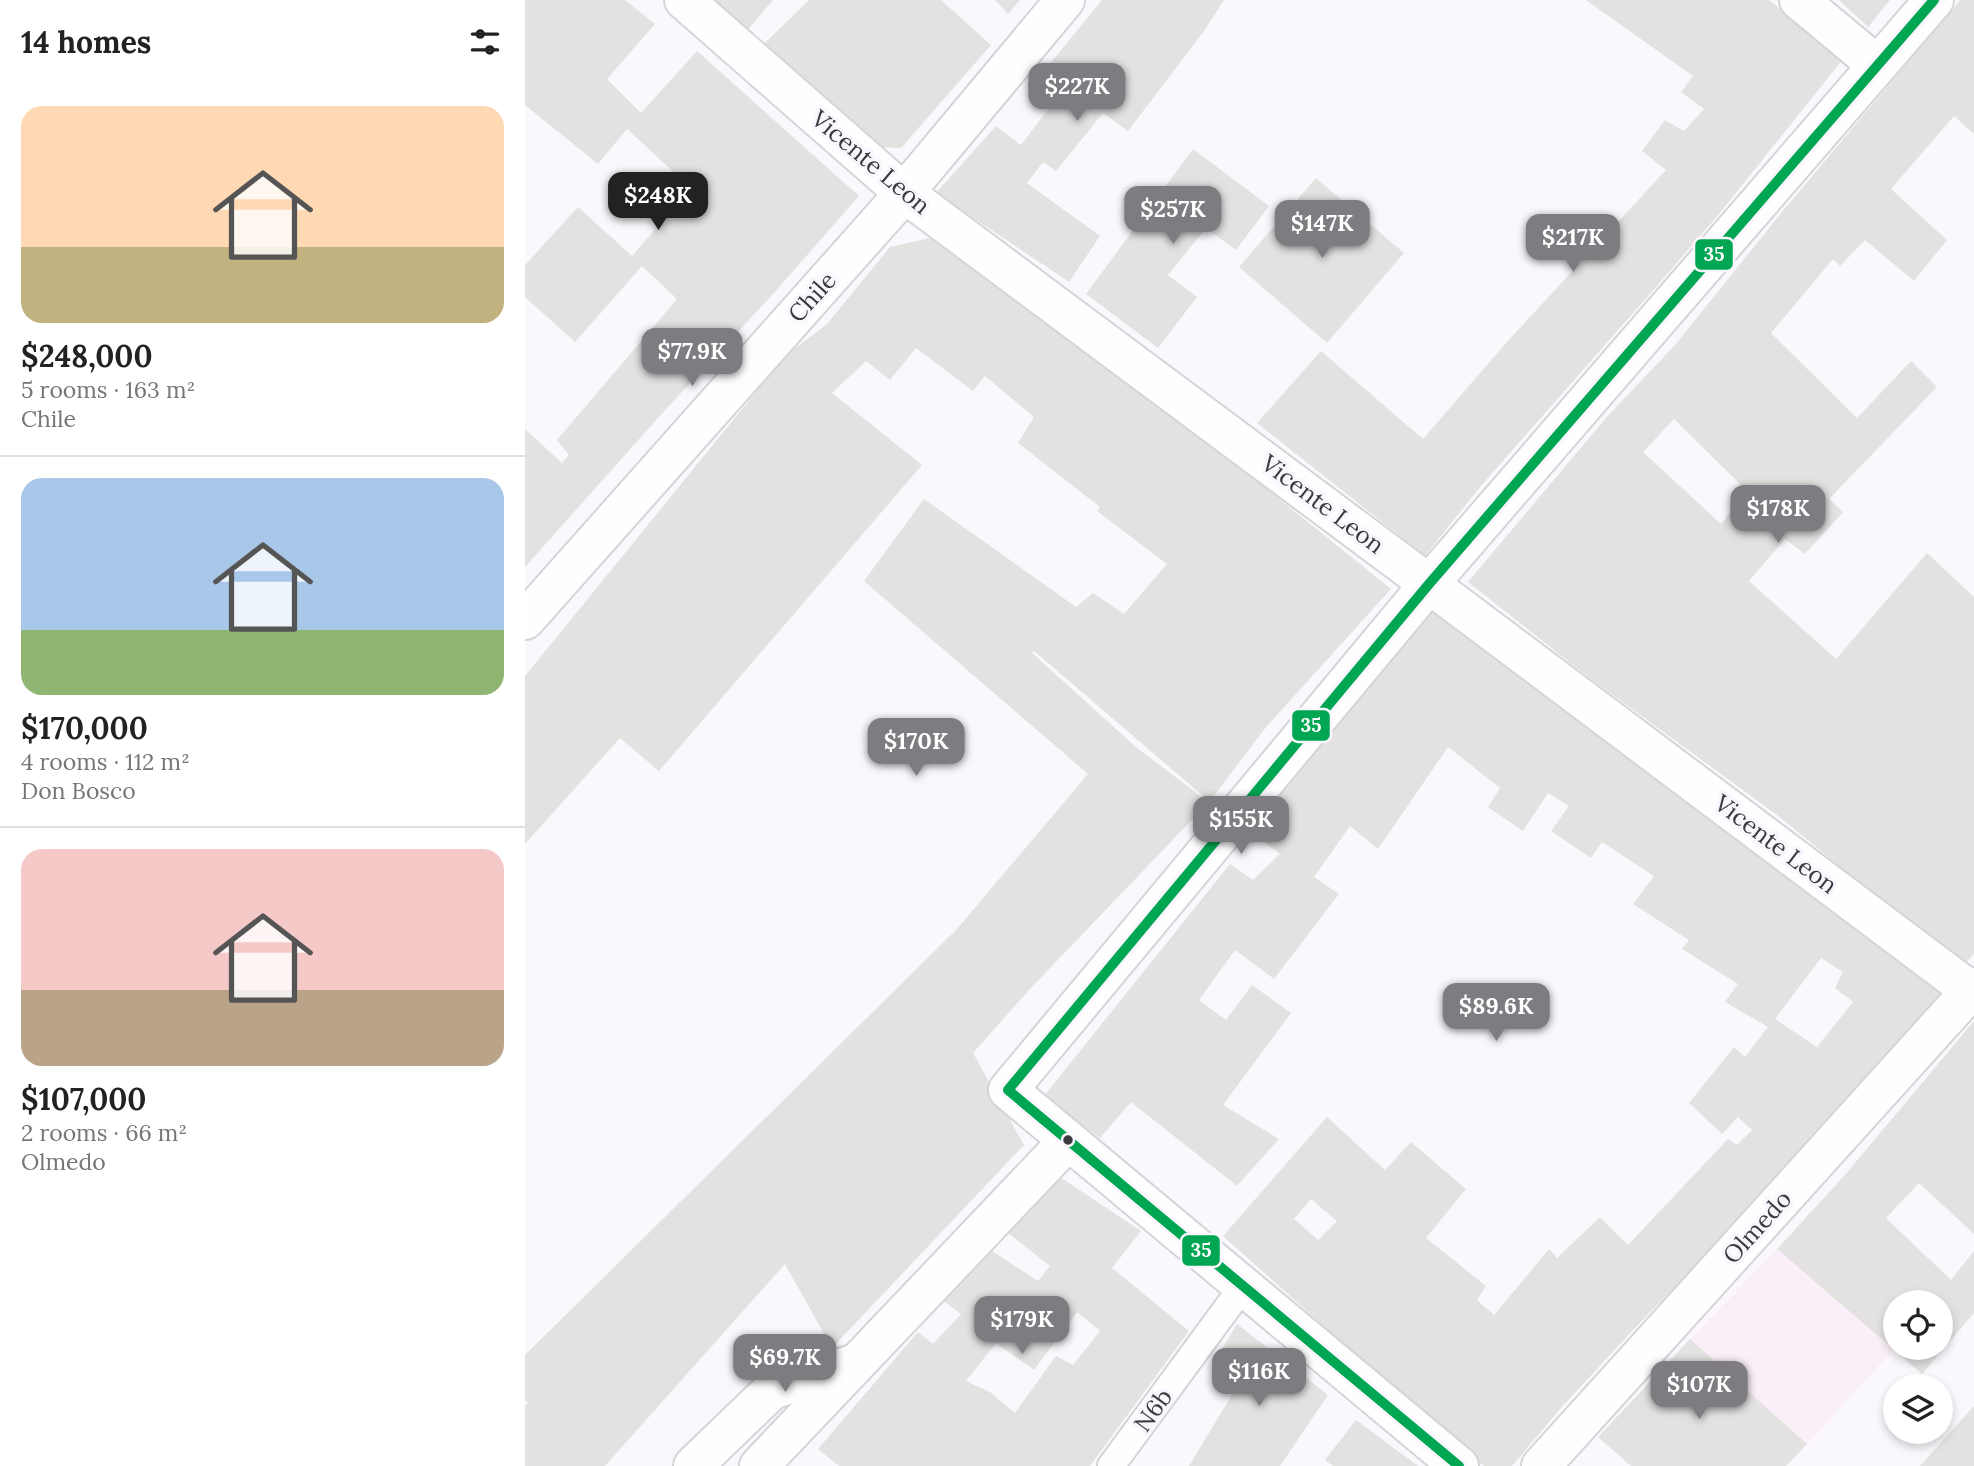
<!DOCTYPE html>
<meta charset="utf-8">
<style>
:root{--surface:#fff;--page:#f6f6f6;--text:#222;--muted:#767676;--line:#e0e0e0;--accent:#7e7c81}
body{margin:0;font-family:Lora,serif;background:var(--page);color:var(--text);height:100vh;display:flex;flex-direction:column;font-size:26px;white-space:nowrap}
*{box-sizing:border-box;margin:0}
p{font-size:23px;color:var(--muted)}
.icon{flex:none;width:38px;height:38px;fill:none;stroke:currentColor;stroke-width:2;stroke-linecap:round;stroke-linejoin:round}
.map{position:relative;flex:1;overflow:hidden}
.side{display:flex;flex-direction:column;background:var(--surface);width:525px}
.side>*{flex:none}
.buttons{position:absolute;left:1358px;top:1290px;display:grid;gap:14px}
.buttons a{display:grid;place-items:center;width:70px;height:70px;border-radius:50%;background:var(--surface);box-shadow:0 4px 10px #0003;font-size:35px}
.price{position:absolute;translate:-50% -60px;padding:0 16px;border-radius:14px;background:var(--accent);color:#fff;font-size:23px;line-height:46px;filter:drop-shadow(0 2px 4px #0008)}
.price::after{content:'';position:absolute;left:50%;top:42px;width:21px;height:16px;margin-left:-10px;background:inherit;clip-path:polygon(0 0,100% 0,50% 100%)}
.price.current{background:#222;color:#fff}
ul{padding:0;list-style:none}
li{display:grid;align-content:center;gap:14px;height:371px;padding:0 21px}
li+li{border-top:2px solid var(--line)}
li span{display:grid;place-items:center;height:217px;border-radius:21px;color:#555}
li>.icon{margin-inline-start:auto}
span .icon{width:126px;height:126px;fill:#fffc;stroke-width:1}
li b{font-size:30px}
h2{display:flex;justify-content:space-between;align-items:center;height:84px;padding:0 21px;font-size:30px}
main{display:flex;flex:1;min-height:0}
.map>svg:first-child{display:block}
</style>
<main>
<section class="side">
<h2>14 homes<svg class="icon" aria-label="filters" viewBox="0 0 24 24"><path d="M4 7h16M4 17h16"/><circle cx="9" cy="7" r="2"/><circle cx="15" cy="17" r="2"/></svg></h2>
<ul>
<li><span style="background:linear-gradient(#ffd9b3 65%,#c2b280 0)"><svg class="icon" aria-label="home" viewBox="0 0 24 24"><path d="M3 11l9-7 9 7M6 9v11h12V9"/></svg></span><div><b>$248,000</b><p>5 rooms · 163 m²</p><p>Chile</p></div></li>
<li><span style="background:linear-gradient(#a9c7e8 70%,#8fb573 0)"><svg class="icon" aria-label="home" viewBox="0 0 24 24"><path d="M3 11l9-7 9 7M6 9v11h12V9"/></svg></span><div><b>$170,000</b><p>4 rooms · 112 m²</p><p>Don Bosco</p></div></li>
<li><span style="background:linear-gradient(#f6c9c9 65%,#b9a48a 0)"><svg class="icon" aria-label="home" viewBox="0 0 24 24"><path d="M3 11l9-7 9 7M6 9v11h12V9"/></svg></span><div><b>$107,000</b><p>2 rooms · 66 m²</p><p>Olmedo</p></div></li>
</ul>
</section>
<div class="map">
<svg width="1449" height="1466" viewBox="0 0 1449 1466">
<rect width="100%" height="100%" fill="#faf8fc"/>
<polygon fill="#faeff9" points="1252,1249 1368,1350 1282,1444 1165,1339"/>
<g fill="#e4e1e1" fill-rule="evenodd">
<polygon points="0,0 100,0 130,24 82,79 116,113 172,51 334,196 248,294 141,409 0,567 0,429 37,463 44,455 32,440 152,299 117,266 50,342 0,297 0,265 53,207 107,256 166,188 102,129 73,164 0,105"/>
<polygon points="184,0 248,0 221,32"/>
<polygon points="284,0 416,0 466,45 376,148 349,147 239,44"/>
<polygon points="470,0 495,0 483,14"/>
<polygon points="577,0 699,0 679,31 603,131 578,113 531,171 518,162 502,183 575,236 544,282 411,193 471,126 496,145 540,87 519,71"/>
<polygon points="1061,0 1244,0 1318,59 1194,214 1124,295 955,487 900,556 732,423 796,351 898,439 981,343 1141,170 1117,151 1140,120 1159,131 1179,109 1156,92 1168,76"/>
<polygon points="1314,0 1365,0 1343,27"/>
<path d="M1435,0H1449V134L1429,116L1366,189L1422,240L1389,281L1340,240L1315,266L1308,259L1246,333L1332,418L1386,361L1412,387L1304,499L1318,512L1280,554L1260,539L1224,581L1311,659L1402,553L1449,597V954L1439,965L1356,903L1307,860L1256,818L1062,676L943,582L1080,419L1150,345L1257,212ZM1149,419L1222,491L1196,524L1118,452Z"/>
<polygon points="668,149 744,206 711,250 681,228 643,275 672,297 633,348 561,294"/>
<polygon points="791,178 879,253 802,343 714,267"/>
<path d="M405,238L454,267L717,469L866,589L742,726L684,802L504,990L448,1053L499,1145L307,1348L260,1264L80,1466H0V1406L3,1402L0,1400V1355L432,929L563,774L339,581L399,499L551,607L568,593L599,614L642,564L572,511L575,507L493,443L509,417L460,376L448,391L391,348L365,380L341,361L307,393L397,465L134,771L95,738L0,844V676L261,355L301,325L365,247ZM509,651L678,796L677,797L612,748L507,653Z"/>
<path d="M904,613L926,615L1427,994L1210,1225L1108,1330L1035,1409L987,1466H959L924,1438L698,1236L802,1117L860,1170L886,1142L941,1189L901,1238L961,1286L952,1300L969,1315L1024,1249L1032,1258L1075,1217L1103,1245L1203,1139L1212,1145L1227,1130L1213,1117L1197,1134L1164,1103L1209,1047L1220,1057L1243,1027L1200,1002L1213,984L1157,949L1164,940L1108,904L1129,876L1077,842L1066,858L1026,831L1044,806L1023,793L998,831L963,807L975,788L923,747L853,849L825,826L789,877L814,894L749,979L710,950L674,1000L701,1020L727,985L766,1013L698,1105L754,1139L712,1186L606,1102L575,1138L519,1096L705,864L728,880L755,854L723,829ZM1296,958L1318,972L1310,988L1328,1002L1292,1047L1250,1019ZM786,1199L812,1221L793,1240L769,1219Z"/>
<path d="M1449,1021V1234L1394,1183L1361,1218L1426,1280L1449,1251V1313L1397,1374L1252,1249L1319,1176ZM1370,1302H1416V1348H1370Z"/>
<path d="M535,1177L616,1231L587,1268L664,1331L565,1466H314L293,1449L393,1332L408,1344L436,1314L417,1300L464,1249L513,1281L525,1266L483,1233ZM552,1312L575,1331L548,1365L531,1356L490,1413L465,1392L441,1381L471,1343L509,1370Z"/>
<polygon points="712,1324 803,1395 755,1466 664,1466 714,1383 690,1361"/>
<polygon points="1165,1339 1282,1444 1261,1466 1106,1466 1073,1437"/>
<polygon points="1449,1406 1449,1466 1395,1466"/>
<polygon points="831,1420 893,1466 808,1466 800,1460"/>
</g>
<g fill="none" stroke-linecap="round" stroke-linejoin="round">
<g stroke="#d6d4d8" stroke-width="30">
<polyline id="service" points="586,1466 719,1285"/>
</g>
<g stroke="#d6d4d8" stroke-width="42">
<polyline id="pedestrian" points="904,584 1446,991"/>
</g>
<g stroke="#d6d4d8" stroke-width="42">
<g id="minor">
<polyline points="159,0 378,192 904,584"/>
<polyline points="1274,0 1352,65"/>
<polyline points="0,620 369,205 540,0"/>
<polyline points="168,1466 247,1390 328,1364"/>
<polyline points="234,1466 543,1141"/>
<polyline points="934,1466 483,1090 904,584 1409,0"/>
<polyline points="1016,1466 1449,987"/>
</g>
</g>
<use href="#service" stroke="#fefeff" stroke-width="26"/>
<use href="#pedestrian" stroke="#fefeff" stroke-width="38"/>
<use href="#minor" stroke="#fefeff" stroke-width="38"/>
<g stroke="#f9f6fe" stroke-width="16">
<polyline id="bus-1" points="934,1466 483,1090 904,584 1409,0"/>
</g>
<use href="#bus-1" stroke="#00a651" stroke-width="10"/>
</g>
<circle fill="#3c3a3f" stroke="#f9f6fe" stroke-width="2.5" cx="543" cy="1140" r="6"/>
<g text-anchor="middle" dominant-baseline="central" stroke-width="7" stroke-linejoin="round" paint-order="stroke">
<g font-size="24" fill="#3c3a3f" stroke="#f9f6fe">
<text transform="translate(346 162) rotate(40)">Vicente Leon</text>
<text transform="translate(287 297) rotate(-48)">Chile</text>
<text transform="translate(798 504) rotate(37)">Vicente Leon</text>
<text transform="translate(1251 844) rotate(37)">Vicente Leon</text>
<text transform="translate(1232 1227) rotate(-48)">Olmedo</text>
<text transform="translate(628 1410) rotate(-54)">N6b</text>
</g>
</g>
<g stroke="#f9f6fe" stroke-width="2.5">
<rect x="1169" y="238" width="40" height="33" rx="7" fill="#00a651"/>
<rect x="766" y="709" width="40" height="33" rx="7" fill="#00a651"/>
<rect x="656" y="1234" width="40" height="33" rx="7" fill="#00a651"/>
</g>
<g font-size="19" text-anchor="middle" font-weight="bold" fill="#fff">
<text x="1189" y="261">35</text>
<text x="786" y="732">35</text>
<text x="676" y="1257">35</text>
</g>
</svg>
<div class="buttons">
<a><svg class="icon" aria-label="locate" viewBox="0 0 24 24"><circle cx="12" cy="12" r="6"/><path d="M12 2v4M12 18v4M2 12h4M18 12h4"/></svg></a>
<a><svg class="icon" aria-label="layers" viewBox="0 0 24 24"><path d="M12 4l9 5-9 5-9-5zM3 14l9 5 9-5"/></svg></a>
</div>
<b class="price" style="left:552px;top:123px">$227K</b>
<b class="price current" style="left:133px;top:232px">$248K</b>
<b class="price" style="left:648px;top:246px">$257K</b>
<b class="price" style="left:797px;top:260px">$147K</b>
<b class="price" style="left:1048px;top:274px">$217K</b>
<b class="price" style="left:167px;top:388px">$77.9K</b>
<b class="price" style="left:1253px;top:545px">$178K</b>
<b class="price" style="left:391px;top:778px">$170K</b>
<b class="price" style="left:716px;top:856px">$155K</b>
<b class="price" style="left:971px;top:1043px">$89.6K</b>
<b class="price" style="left:497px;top:1356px">$179K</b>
<b class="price" style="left:260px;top:1394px">$69.7K</b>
<b class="price" style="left:734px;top:1408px">$116K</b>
<b class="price" style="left:1174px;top:1421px">$107K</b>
</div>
</main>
